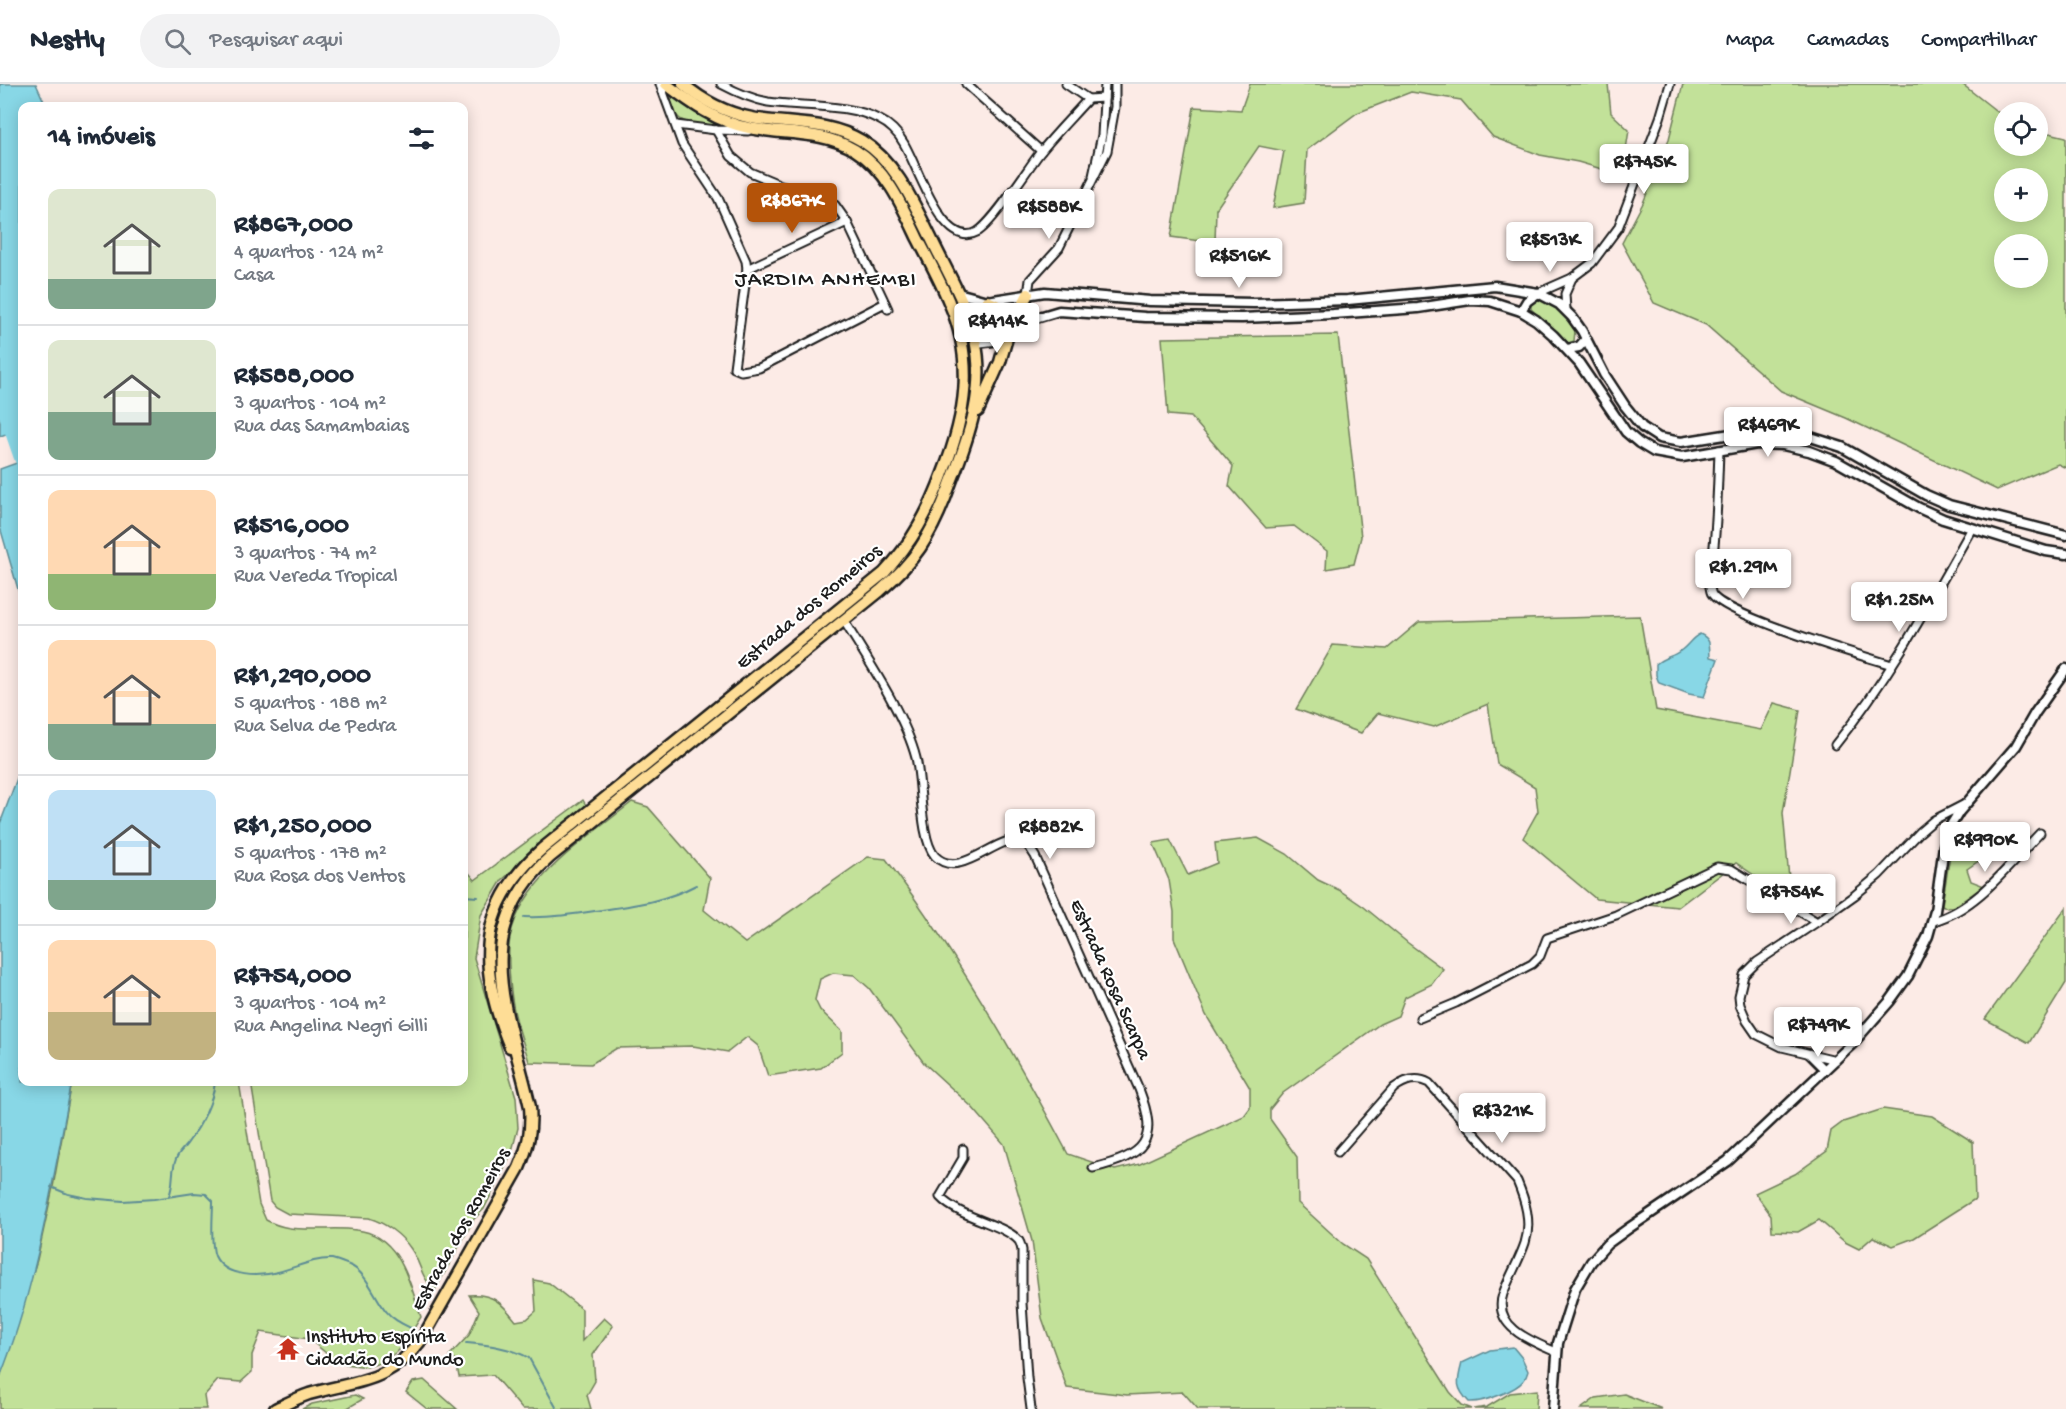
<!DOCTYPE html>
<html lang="pt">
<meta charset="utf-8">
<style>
:root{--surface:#fff;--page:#f2f2f3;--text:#1f2937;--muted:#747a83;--line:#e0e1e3;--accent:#b45309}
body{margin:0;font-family:"Gochi Hand",sans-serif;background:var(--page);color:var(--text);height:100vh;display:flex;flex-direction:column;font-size:22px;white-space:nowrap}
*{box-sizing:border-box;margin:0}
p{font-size:20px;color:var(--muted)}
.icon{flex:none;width:33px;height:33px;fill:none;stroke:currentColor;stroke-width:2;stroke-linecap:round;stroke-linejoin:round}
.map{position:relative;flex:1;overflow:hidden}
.sheet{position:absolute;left:18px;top:18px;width:450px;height:984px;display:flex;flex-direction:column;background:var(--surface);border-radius:12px;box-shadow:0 3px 15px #0003}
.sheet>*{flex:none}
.controls{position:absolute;left:1994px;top:18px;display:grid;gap:12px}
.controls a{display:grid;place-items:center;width:54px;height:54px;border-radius:50%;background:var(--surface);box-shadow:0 3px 15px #0003;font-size:30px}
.price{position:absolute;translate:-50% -51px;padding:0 14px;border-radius:6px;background:#fff;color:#222;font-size:20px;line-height:39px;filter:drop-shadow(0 2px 3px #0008)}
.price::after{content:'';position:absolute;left:50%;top:36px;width:18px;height:14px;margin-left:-9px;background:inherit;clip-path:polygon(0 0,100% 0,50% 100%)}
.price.selected{background:var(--accent);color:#fff}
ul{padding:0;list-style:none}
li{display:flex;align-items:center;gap:18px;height:150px;padding:0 30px}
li+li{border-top:2px solid var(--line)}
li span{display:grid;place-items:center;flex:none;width:168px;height:120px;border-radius:12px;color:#555}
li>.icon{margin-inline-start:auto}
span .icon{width:72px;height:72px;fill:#fffc;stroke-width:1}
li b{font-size:26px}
h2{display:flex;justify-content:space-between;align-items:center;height:72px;padding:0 30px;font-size:26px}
header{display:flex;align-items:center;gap:36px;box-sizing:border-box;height:84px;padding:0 30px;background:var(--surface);border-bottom:2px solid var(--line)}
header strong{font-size:28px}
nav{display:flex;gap:33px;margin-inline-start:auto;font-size:21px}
.search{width:420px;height:54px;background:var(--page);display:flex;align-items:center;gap:15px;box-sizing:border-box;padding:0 21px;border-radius:33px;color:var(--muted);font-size:22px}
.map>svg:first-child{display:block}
</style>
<header>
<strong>Nestly</strong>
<div class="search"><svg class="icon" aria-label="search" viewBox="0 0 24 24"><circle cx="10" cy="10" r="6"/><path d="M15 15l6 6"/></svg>Pesquisar aqui</div>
<nav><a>Mapa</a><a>Camadas</a><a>Compartilhar</a></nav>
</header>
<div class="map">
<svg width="2066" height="1325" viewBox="0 0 2066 1325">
<rect width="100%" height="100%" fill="#fcebe6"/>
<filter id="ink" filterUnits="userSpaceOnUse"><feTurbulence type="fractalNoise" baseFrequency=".0167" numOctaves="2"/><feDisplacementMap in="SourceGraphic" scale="12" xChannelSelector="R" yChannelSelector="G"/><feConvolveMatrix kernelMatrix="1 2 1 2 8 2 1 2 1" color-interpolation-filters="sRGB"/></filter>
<g filter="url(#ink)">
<g fill="#c2e199" stroke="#6f7e5a" stroke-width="1.5" fill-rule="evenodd">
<polygon points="1250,0 1608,0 1611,29 1629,46 1622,91 1578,78 1540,71 1493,53 1461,16 1411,8 1357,29 1307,66 1304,119 1273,124 1284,67 1259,62 1216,125 1215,159 1171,153 1194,23 1241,26"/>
<path d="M1683,0H1962L2004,33V62H2037V46L2066,53V384L2058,380L1997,406L1846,334L1781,307L1706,241L1654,219L1622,159L1643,119L1669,55ZM2004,94H2037V128H2004ZM2004,160H2037V194H2004Z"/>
<path d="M672,14H676L705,34L732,45C718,44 684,43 676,31C674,28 673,22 671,17Z"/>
<path d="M1537,215C1555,216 1566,234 1575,247L1574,257L1569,259L1566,257L1531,225V219Z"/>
<polygon points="1338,251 1361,453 1354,480 1326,485 1327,467 1294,442 1266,444 1229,402 1233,382 1191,333 1168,331 1162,254"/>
<polygon points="1640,532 1656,626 1761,646 1774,619 1800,626 1783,729 1791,816 1736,779 1678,823 1596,815 1523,754 1538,727 1535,703 1497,680 1488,620 1434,643 1378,629 1361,649 1296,625 1333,561 1387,565 1419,538"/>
<path d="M583,716L587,723L502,796L481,831L474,874L516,1013L518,1044L511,1071L484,1125L474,1135L435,1206C420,1193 421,1179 411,1165C401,1150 385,1139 369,1134L288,1130L275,1123L270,1117L251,998H464V783L475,796Z"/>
<path d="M632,718L648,723L710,794L704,826L745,859L868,773L886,775C955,867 1014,968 1068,1070L1115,1086L1140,1080L1244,1032L1250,1024V1004L1206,931L1174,854V828L1169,796L1153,759L1170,756L1188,791L1217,779L1215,759L1258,754L1287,770L1318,796L1339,806L1364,823L1408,859L1443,885L1432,900L1405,913L1398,932L1380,940L1283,1009L1270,1025V1035L1297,1073L1298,1119L1343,1160L1366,1175L1450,1308L1462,1321L1472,1325H1198L1183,1308L1127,1311L1067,1304L1042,1234L1032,1157L1004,1060L972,1023L924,979L869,904L854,891L833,889L820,895L815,916L820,926L842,947V968L821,984L768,992L758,962L747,953L728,968L693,962L617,964L591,980L529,978C524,960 516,940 513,921C510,904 508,878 509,861C515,798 588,754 632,718Z"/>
<polygon points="1953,753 1969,760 1980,776 1967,785 1971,797 1984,802 1955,822 1947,824 1942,821"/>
<polygon points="2066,824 2066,899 2029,959 1985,935"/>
<path d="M72,998H239L259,1120L266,1136C284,1146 299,1145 319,1145C331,1145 344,1144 356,1146C400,1150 410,1200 421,1233L404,1260L395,1269L380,1279L367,1283L338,1279L309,1255L261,1248L252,1271V1288L241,1298L218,1296L204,1312L206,1325H0V1293L37,1176L53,1103Z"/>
<polygon points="1883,1025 1932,1032 1973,1058 1975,1115 1914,1154 1893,1162 1873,1153 1859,1165 1845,1158 1819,1136 1798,1148 1772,1147 1771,1131 1755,1109 1795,1090 1827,1067 1831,1047 1843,1038"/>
<path d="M534,1196L549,1199L582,1225V1257L604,1234L613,1242L593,1271L595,1297L587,1311L591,1325H522L493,1291L459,1293L456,1276L449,1272L469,1251L479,1227L469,1211C493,1209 502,1219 516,1237L527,1235L536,1227Z"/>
<polygon points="424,1296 457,1325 427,1325 406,1308 413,1298"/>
<polygon points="1537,1306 1536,1325 1474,1325 1487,1323 1510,1309"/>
<polygon points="1624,1310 1662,1325 1581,1325 1596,1314"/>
<polygon points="355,1311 363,1315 346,1325 302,1325 312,1320"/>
</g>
<g fill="#88d7e6" stroke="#5d8c95" stroke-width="1.5">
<polygon points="0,0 36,0 46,22 22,22 22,345 0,352"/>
<polygon points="22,377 22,519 0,443 0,385"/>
<path d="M1700,550C1712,556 1709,561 1710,573L1718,575L1704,613L1689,610L1659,599L1656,591V580C1664,573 1672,573 1680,567C1688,562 1691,554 1700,550Z"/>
<path d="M22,681V998H72C52,1097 38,1199 0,1293V740Z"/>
<path d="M1513,1263L1522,1274L1528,1287C1527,1290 1526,1294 1524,1296C1516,1307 1482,1319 1469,1318C1455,1303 1457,1298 1462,1279L1490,1266Z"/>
</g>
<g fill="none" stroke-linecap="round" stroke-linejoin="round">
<g stroke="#5d8c95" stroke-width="2">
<polyline points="464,812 478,813"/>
<path d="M524,833C551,834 576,830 602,826C636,821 666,817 696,801"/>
<path d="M51,1103L68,1110L87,1114L123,1117L154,1115L194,1109L206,1110L213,1117C213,1131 210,1160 215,1172C225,1194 259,1193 278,1188C295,1184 314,1174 332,1175C337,1176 344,1179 349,1181C366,1187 375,1214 386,1227C393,1236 403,1240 413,1245"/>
<path d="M169,1112C175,1099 170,1083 178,1071C181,1066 186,1062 189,1057C202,1040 213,1018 215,998"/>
<path d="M466,1259C487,1261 510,1263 529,1274L557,1325"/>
</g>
<polyline stroke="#88d7e6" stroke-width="15" points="0,312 22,375"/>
<g stroke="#1c1c1c" stroke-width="11">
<g id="minor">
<polyline points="660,0 682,60 718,114 746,177 747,185 734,284 741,287 759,284 885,219"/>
<path d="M721,0C736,8 752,15 768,18C802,23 850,19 880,36C889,40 898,49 903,58C917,79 942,167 977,148C993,139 1026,87 1039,70C1054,51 1072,33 1088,15L1104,14"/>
<polyline points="966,0 1041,67"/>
<polyline points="1066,0 1088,15"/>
<polyline points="676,41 716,46 748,47"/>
<polyline points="716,46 731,72 750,88 781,101 820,112 835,121 847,138 888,225"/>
<polyline points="1093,92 1102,51 1105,0"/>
<polyline points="747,185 847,138"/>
<polyline points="1538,209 1572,194 1592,179 1618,144 1660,34 1670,0"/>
<polyline points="1028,210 1030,196 1059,164 1107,67 1115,23 1115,0"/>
<polyline points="1566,226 1565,210 1572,194"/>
<path d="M1719,366C1718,398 1717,430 1714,462C1713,477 1707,494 1711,508C1716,529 1866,573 1892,581"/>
<path d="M844,537C867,575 905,631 916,674C922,698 920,755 935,772C961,799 1001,745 1024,758C1029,761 1032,768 1035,772L1139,1005C1159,1057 1146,1071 1093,1084"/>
<path d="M1835,661C1890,593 1929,520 1972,444"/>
<path d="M1933,837C1976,826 2010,780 2040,749"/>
<polyline points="1420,934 1456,919 1532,880 1540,872 1547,854 1616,831 1717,783 1731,785 1817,838"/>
<polyline points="1809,970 1825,986"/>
<polyline points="1836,976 1782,963 1756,950 1747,937 1740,921 1739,912 1744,891 1757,878 1817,838 1855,811 1879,791 1920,748 1934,736 1965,720"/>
<path d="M963,1065V1074L940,1113C959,1134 1007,1141 1019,1157C1021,1160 1021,1163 1022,1166V1219L1027,1294L1031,1325"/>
<path d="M1338,1068L1394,1004C1405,996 1416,992 1429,999L1517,1097C1525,1116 1532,1138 1525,1159C1519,1177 1509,1193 1503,1210C1492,1243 1533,1258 1556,1268"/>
</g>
</g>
<g stroke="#1c1c1c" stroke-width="13">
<g id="tertiary">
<polyline points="958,209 987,217 1045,208 1150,217 1254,219 1348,216 1495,202 1538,209 1559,220 1572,233 1582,247 1604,290 1625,322 1642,343 1659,354 1681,358 1756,346 1798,349 1842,363 1926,411 1949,421 2066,451"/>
<polyline points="1521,227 1527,217 1538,209"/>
<polyline points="976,259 993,257 1029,236 1059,227 1145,233 1242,234 1333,230 1418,224 1470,216 1490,217 1521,227 1536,236 1553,251 1579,279 1626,348 1639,359 1654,368 1682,373 1757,360 1783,361 1809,367 1836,377 1919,424 1943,435 2046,467 2066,470"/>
<polyline points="1567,265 1579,263 1586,255"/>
<polyline points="1553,1325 1558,1259 1575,1205 1591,1178 1607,1160 1629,1144 1728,1077 1853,959 1890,917 1908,892 1928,852 1935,827 1944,762 1951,741 1959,728 2016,662 2035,629 2066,585"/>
</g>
</g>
<g stroke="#1c1c1c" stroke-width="15">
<g id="primary">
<path d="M987,217C1002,223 1009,226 1009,244"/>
<polyline points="978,327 1000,278 1009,247 1028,210"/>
<path d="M510,963C478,885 475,824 542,765L884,489C912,459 929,427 943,389C966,331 975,277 949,218C940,196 928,174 917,153C902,121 886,85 855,66C822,46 785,51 749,44C717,38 692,20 666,0"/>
<path d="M275,1325C286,1320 297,1314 309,1310C358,1296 388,1300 422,1255L519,1084C528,1063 532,1046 530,1023C510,932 466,848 550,773L880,507C895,494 909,480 920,464C934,443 943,421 951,398C969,353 986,305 975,256C967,220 946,186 930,152C913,118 896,78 862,57C828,36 789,41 752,34C726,29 703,17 683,0"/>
</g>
</g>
<use href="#minor" stroke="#fff" stroke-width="7"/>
<use href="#tertiary" stroke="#fff" stroke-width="8"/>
<use href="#primary" stroke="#fedd96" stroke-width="10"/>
</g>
</g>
<defs>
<g id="temple-bare" transform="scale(1.8)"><path d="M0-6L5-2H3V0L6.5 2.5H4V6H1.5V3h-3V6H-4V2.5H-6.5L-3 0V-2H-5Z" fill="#c8321e" stroke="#fff" stroke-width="2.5" paint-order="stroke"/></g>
</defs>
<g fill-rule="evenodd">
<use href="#temple-bare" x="288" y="1265"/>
</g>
<g text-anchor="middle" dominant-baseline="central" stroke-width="4.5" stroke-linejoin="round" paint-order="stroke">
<g font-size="20" fill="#1c1c1c" stroke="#fff">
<text transform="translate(810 524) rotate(-40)">Estrada dos Romeiros</text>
<text transform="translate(1109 896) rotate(66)">Estrada Rosa Scarpa</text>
<text transform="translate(462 1146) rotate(-61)">Estrada dos Romeiros</text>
</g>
<g font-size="20" fill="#1c1c1c" stroke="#fff" text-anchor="start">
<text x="306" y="1254">Instituto Espírita<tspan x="306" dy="23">Cidadão do Mundo</tspan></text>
</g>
<g font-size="22" letter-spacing="1.5" fill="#1c1c1c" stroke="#fff">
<text x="826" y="197">JARDIM ANHEMBI</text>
</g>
</g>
</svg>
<div class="controls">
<a><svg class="icon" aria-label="locate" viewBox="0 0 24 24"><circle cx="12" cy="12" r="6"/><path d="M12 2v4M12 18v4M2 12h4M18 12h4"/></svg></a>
<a>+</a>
<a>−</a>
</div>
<b class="price" style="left:1644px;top:111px">R$745K</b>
<b class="price selected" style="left:792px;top:150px">R$867K</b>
<b class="price" style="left:1049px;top:156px">R$588K</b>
<b class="price" style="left:1550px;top:189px">R$513K</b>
<b class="price" style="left:1239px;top:205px">R$516K</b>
<b class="price" style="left:997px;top:270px">R$414K</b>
<b class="price" style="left:1768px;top:374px">R$469K</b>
<b class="price" style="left:1743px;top:516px">R$1.29M</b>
<b class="price" style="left:1899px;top:549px">R$1.25M</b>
<b class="price" style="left:1050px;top:776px">R$882K</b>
<b class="price" style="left:1985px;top:789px">R$990K</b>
<b class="price" style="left:1791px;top:841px">R$754K</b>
<b class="price" style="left:1818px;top:974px">R$749K</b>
<b class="price" style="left:1502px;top:1060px">R$321K</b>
<section class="sheet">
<h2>14 imóveis<svg class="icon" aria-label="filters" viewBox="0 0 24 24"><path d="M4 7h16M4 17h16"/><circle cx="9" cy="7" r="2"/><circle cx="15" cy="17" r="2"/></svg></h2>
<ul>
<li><span style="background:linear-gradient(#dfe7d0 75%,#7fa58c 0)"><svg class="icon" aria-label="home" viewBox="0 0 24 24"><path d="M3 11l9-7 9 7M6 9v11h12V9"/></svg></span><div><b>R$867,000</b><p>4 quartos · 124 m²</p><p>Casa</p></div></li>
<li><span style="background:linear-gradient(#dfe7d0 60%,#7fa58c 0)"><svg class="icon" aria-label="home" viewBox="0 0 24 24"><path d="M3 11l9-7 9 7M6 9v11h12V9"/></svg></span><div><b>R$588,000</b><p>3 quartos · 104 m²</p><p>Rua das Samambaias</p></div></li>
<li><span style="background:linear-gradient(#ffd9b3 70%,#8fb573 0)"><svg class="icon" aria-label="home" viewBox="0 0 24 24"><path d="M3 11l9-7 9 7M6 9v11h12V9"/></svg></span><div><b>R$516,000</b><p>3 quartos · 74 m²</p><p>Rua Vereda Tropical</p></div></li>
<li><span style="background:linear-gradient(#ffd9b3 70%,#7fa58c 0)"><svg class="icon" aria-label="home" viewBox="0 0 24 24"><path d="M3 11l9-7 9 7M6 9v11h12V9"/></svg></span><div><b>R$1,290,000</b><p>5 quartos · 188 m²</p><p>Rua Selva de Pedra</p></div></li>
<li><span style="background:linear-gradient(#bfe0f5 75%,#7fa58c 0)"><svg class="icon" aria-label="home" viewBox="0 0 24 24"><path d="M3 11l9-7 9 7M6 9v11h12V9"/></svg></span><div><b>R$1,250,000</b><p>5 quartos · 178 m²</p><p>Rua Rosa dos Ventos</p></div></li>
<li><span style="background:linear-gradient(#ffd9b3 60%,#c2b280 0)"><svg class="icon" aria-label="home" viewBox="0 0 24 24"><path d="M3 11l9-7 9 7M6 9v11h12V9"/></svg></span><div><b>R$754,000</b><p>3 quartos · 104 m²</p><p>Rua Angelina Negri Gilli</p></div></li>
</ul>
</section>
</div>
